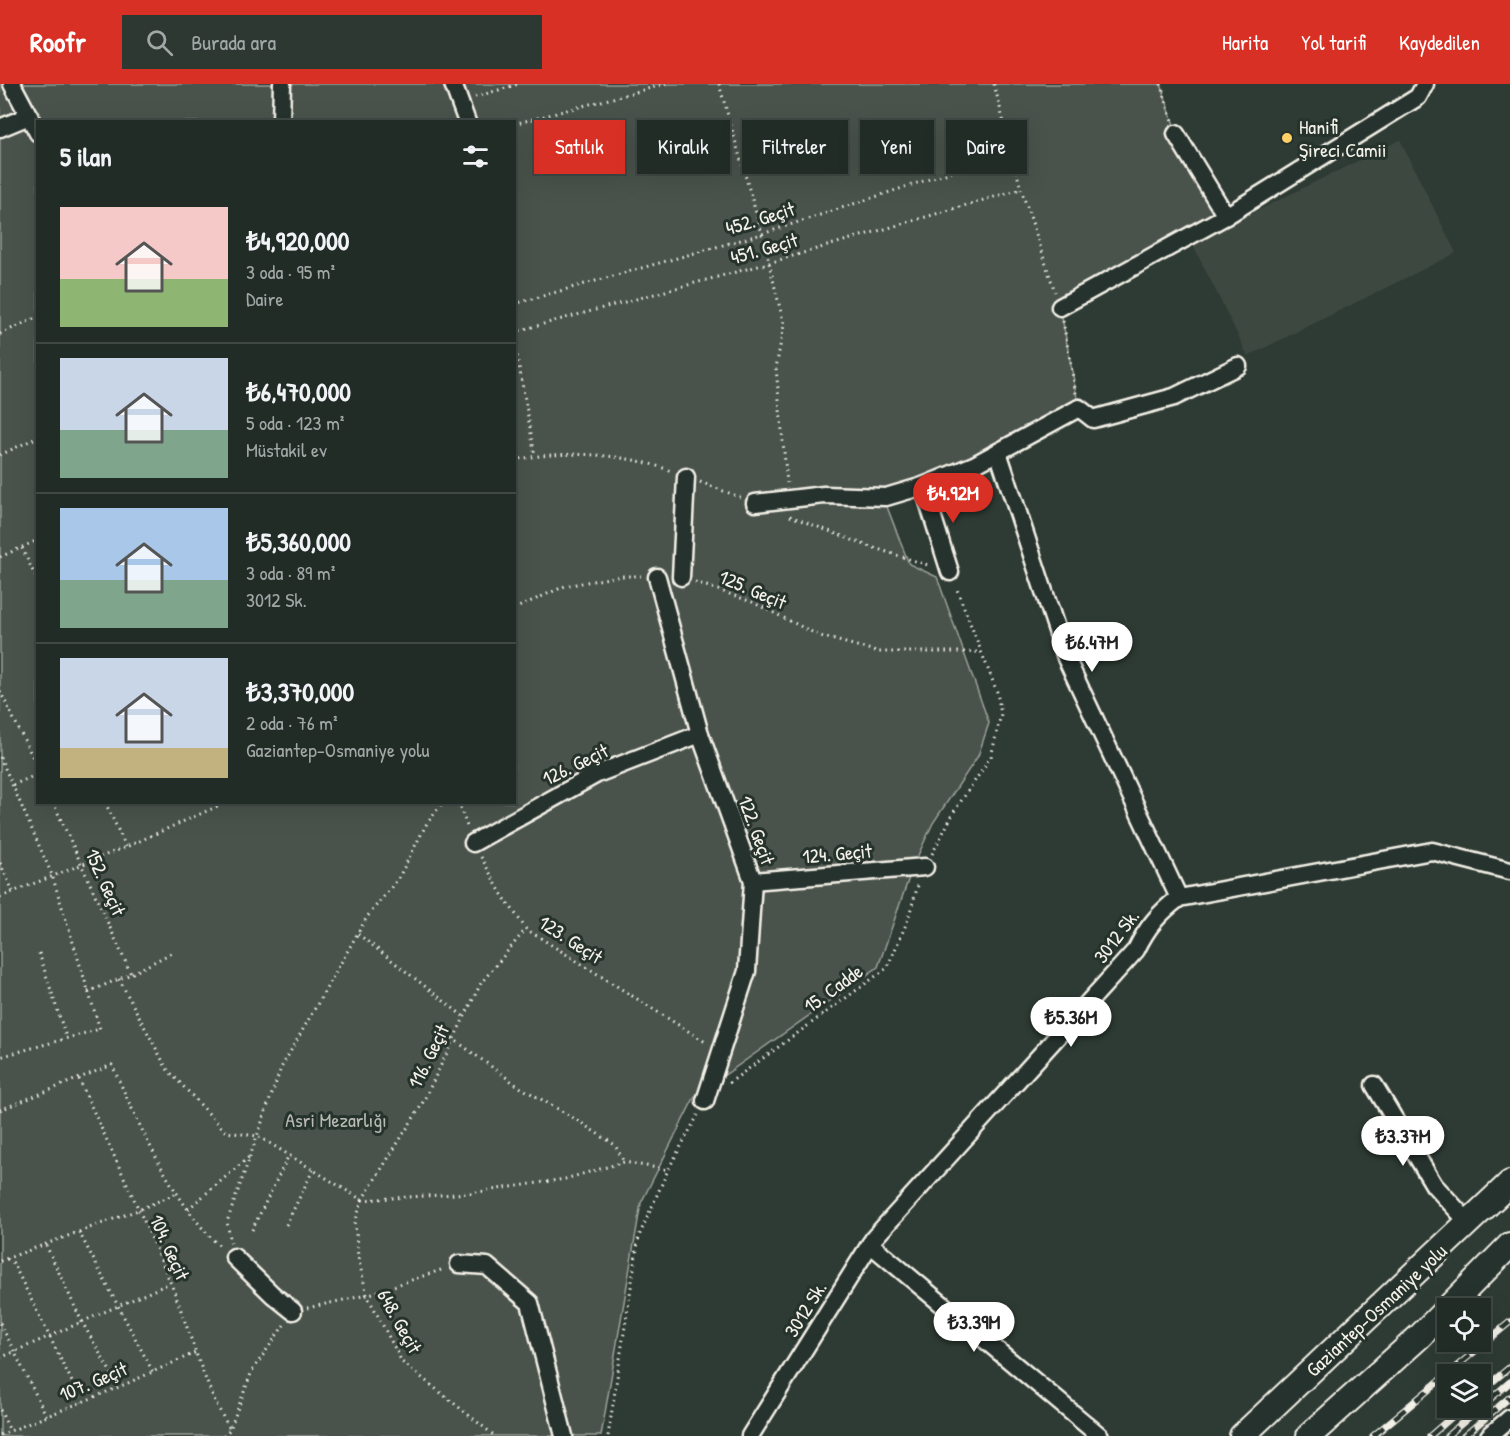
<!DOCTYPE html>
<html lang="tr">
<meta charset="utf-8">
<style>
:root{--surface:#222c27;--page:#2e3833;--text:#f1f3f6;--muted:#a2a7a7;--line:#3f4844;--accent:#d93025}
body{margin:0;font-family:"Patrick Hand",sans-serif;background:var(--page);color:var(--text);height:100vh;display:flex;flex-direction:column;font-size:22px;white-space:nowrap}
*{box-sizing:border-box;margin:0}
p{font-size:20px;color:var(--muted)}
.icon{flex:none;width:33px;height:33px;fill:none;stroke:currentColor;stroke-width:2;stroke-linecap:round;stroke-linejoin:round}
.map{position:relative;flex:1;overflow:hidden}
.sheet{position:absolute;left:36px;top:36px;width:480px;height:684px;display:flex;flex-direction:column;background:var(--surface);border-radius:0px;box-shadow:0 6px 24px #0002,0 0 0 2px var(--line)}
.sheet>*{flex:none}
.hud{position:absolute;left:534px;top:36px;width:570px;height:54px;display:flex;gap:12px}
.fabs{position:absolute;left:1437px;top:1214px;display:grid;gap:12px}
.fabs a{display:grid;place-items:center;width:54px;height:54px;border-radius:0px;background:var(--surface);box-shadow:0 6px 24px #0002,0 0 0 2px var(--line);font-size:30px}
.price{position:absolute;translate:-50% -51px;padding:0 14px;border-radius:21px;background:#fff;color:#222;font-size:20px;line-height:39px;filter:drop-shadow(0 2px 3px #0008)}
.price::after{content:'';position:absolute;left:50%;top:36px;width:18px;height:14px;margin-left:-9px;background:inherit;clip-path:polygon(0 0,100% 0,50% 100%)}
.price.current{background:var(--accent);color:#fff}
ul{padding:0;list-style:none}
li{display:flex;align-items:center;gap:18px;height:150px;padding:0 24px}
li+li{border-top:2px solid var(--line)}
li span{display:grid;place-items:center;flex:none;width:168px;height:120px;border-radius:0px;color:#555}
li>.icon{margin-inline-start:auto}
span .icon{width:72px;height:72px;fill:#fffc;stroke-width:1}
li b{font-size:26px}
h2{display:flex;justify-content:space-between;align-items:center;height:72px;padding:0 24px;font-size:26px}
.pill{padding:0 21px;border-radius:0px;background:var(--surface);box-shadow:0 6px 24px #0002,0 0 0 2px var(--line);font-size:21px;line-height:54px}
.pill.current{background:var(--accent);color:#fff}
header{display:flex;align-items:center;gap:36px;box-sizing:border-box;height:84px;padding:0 30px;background:var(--accent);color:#fff}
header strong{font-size:28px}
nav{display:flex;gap:33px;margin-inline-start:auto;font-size:21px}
.search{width:420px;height:54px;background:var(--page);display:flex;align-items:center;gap:15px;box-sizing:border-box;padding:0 21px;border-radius:0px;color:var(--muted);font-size:22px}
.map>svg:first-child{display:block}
</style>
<header>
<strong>Roofr</strong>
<div class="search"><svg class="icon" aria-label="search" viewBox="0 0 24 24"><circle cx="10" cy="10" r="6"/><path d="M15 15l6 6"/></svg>Burada ara</div>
<nav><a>Harita</a><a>Yol tarifi</a><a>Kaydedilen</a></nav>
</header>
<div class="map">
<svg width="1510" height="1352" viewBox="0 0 1510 1352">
<rect width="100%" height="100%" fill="#2e3b34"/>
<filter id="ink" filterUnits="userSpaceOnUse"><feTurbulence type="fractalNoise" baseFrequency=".0167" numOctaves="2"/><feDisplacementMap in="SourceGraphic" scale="12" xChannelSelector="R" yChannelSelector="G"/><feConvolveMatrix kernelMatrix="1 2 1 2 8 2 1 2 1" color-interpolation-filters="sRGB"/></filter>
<g filter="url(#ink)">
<polygon fill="#3c4841" points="1400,56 1456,169 1248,272 1192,159"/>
<path fill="#48524c" stroke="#9ea29a" stroke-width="1.5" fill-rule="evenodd" d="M0,0H1161L1179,57L1222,133L1060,223L1079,324L884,415L909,480L937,493L989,639L978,672L933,739L913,782L878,883L695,1012L641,1119L601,1352H0ZM38,38H514V718H38Z"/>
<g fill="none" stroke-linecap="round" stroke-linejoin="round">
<g stroke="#f4f1e8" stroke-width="21">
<g id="minor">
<polyline points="12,0 38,49"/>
<polyline points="453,0 467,38"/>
<polyline points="281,38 282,0"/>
<polyline points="0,44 29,32"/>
<polyline points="1226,132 1418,13 1425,0"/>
<polyline points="1060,223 1226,132 1176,50"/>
<polyline points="998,368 1066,574 1179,814"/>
<polyline points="923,402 950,488"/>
<polyline points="755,419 824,411 886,413 923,402 974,381 1079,324 1093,335 1174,313 1238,282"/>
<polyline points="657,493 700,650 753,797 747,887 705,1017"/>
<polyline points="681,493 686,393"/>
<polyline points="473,759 597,690 700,650"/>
<polyline points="753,797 925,783"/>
<polyline points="1374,1001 1434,1101 1469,1139"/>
<polyline points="870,1160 1100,1352"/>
<polyline points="234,1173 273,1211 293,1227"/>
<polyline points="459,1180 487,1182 530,1219 564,1352"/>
<path d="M750,1352L874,1154L1136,866C1147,843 1159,829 1179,814L1432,767L1510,787"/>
<polyline points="1489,1352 1510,1334"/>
</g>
</g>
<g stroke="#f4f1e8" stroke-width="28">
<g id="highway">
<polyline points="1242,1352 1510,1099"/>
<polyline points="1309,1352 1420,1252 1510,1161"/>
</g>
</g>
<g stroke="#f4f1e8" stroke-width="3" stroke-dasharray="1.5 4.5" stroke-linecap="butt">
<polyline points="719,0 762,150 784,241 776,284 787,399"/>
<polyline points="994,0 1021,105 1055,208"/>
<polyline points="1161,0 1172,37"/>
<polyline points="475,13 519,0"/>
<polyline points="514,40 666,0"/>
<polyline points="514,220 762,150 1012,68"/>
<polyline points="1063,237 1076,310"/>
<polyline points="514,248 769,179 1021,105"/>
<polyline points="0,250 38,233"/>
<polyline points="514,254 535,372"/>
<polyline points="0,371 38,353"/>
<path d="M514,376C562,366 627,369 671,387"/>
<polyline points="700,398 742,414"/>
<polyline points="790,432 865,461 931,482"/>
<polyline points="22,464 38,498"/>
<polyline points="0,473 38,456"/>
<polyline points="695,498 752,518 820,552 879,568 981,568"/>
<polyline points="514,525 565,502 620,492 641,492"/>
<polyline points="0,607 38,684"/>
<polyline points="0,673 52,791 100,945 0,973"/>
<polyline points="13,701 38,690"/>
<polyline points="53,718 131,890"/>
<polyline points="105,718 126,763"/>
<polyline points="458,718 468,745"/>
<polyline points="932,770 955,726 991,673 1001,630 997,608 956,503"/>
<polyline points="481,773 501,809 526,845 707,959"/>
<polyline points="0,779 13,807"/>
<polyline points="0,813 126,763 227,718"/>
<polyline points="358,850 463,932"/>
<polyline points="39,869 66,953"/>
<polyline points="119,895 167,985 226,1048 258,1052 362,1116 355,1139 358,1173 367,1211 402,1278 495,1352"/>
<polyline points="88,908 131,890 173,868"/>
<polyline points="452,954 518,1002 572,1033 615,1061 624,1078"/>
<path d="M79,995C109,1063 143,1131 171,1200C191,1249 203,1301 230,1345"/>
<polyline points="729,999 887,884 907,838 919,798"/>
<path d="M0,1026L112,981C138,1038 174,1122 221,1163"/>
<polyline points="362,1116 421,1022 481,899 526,845"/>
<polyline points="362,1116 471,1109 565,1095 624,1078 668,1086"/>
<polyline points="188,1125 249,1073"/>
<polyline points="286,1141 313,1086"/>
<polyline points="252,1146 289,1071"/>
<polyline points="79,1148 153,1288"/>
<polyline points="231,1159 227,1138 281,984 367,833 398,795 426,741 443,718"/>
<polyline points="46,1161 82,1238 119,1303"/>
<polyline points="7,1175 13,1179 82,1318"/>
<polyline points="0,1177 138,1126 177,1109"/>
<polyline points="307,1224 367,1211 444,1185"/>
<polyline points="0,1239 47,1333"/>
<polyline points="0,1274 170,1199"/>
<polyline points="0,1326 10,1347"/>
<polyline points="0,1351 119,1303 197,1268"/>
<polyline points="224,1352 230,1345 252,1287 284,1241"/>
<polyline points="608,1352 639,1152 668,1086 698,1031"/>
</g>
<use href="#minor" stroke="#26332d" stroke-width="16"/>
<use href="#highway" stroke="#26332d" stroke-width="24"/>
<g stroke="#f4f1e8" stroke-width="7">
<g id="rail">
<polyline points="1480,1308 1510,1283"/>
<polyline points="1373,1352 1510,1238"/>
<polyline points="1430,1352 1463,1323"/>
<polyline points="1447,1352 1510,1298"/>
<polyline points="1464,1352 1510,1313"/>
</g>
</g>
<use href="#rail" stroke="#26332d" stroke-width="4.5" stroke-dasharray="14" stroke-linecap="butt"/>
</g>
</g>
<circle fill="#ffd166" stroke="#26332d" stroke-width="2" cx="1287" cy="54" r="6"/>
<g text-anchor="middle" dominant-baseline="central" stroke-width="6" stroke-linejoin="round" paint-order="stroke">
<g font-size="20" fill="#f4f1e8" stroke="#26332d" text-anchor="start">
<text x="1299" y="42">Hanifi<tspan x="1299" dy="23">Şireci Camii</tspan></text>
</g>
<g font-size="20" fill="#f4f1e8" stroke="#26332d">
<text transform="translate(760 134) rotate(-17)">452. Geçit</text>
<text transform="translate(764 164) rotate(-16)">451. Geçit</text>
<text transform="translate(753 505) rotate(23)">125. Geçit</text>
<text transform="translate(575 680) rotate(-26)">126. Geçit</text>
<text transform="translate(757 746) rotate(70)">122. Geçit</text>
<text transform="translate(837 769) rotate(-5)">124. Geçit</text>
<text transform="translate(106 798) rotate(66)">152. Geçit</text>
<text transform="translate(1116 852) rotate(-53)">3012 Sk.</text>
<text transform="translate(571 855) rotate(33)">123. Geçit</text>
<text transform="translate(833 904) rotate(-36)">15. Cadde</text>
<text transform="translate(428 972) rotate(-64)">116. Geçit</text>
<text transform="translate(170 1163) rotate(66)">104. Geçit</text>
<text transform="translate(805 1225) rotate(-58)">3012 Sk.</text>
<text transform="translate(1376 1226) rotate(-43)">Gaziantep-Osmaniye yolu</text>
<text transform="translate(400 1237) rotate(61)">648. Geçit</text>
<text transform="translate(93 1297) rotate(-23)">107. Geçit</text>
</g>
<g font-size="20" fill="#b8b9b1" stroke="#26332d">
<text x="336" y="1035">Asri Mezarlığı</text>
</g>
</g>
</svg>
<div class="fabs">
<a><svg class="icon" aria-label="locate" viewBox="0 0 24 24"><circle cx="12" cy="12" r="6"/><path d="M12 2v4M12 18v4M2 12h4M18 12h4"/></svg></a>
<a><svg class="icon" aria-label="layers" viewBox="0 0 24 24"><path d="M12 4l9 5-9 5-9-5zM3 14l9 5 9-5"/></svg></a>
</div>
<b class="price current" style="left:953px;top:440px">₺4.92M</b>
<b class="price" style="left:1092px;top:589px">₺6.47M</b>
<b class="price" style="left:1071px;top:964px">₺5.36M</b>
<b class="price" style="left:1403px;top:1083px">₺3.37M</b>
<b class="price" style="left:974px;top:1269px">₺3.39M</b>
<div class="hud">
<a class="pill current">Satılık</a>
<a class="pill">Kiralık</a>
<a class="pill">Filtreler</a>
<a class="pill">Yeni</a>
<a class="pill">Daire</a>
</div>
<section class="sheet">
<h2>5 ilan<svg class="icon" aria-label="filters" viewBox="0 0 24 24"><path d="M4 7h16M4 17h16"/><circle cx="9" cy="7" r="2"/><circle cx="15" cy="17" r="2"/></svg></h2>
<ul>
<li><span style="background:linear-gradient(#f6c9c9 60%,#8fb573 0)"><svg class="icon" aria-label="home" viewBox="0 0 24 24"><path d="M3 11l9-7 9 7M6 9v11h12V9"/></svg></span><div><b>₺4,920,000</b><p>3 oda · 95 m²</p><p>Daire</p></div></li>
<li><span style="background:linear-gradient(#c9d6e8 60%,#7fa58c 0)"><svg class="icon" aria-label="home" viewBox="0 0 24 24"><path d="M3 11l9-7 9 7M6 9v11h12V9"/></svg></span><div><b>₺6,470,000</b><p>5 oda · 123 m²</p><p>Müstakil ev</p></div></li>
<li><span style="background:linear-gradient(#a9c7e8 60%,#7fa58c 0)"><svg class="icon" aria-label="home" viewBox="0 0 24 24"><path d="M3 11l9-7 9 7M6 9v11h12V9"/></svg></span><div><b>₺5,360,000</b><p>3 oda · 89 m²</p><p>3012 Sk.</p></div></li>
<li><span style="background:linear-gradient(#c9d6e8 75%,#c2b280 0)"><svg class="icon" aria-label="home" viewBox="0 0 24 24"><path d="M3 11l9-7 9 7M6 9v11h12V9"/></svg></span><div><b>₺3,370,000</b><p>2 oda · 76 m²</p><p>Gaziantep-Osmaniye yolu</p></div></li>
</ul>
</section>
</div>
